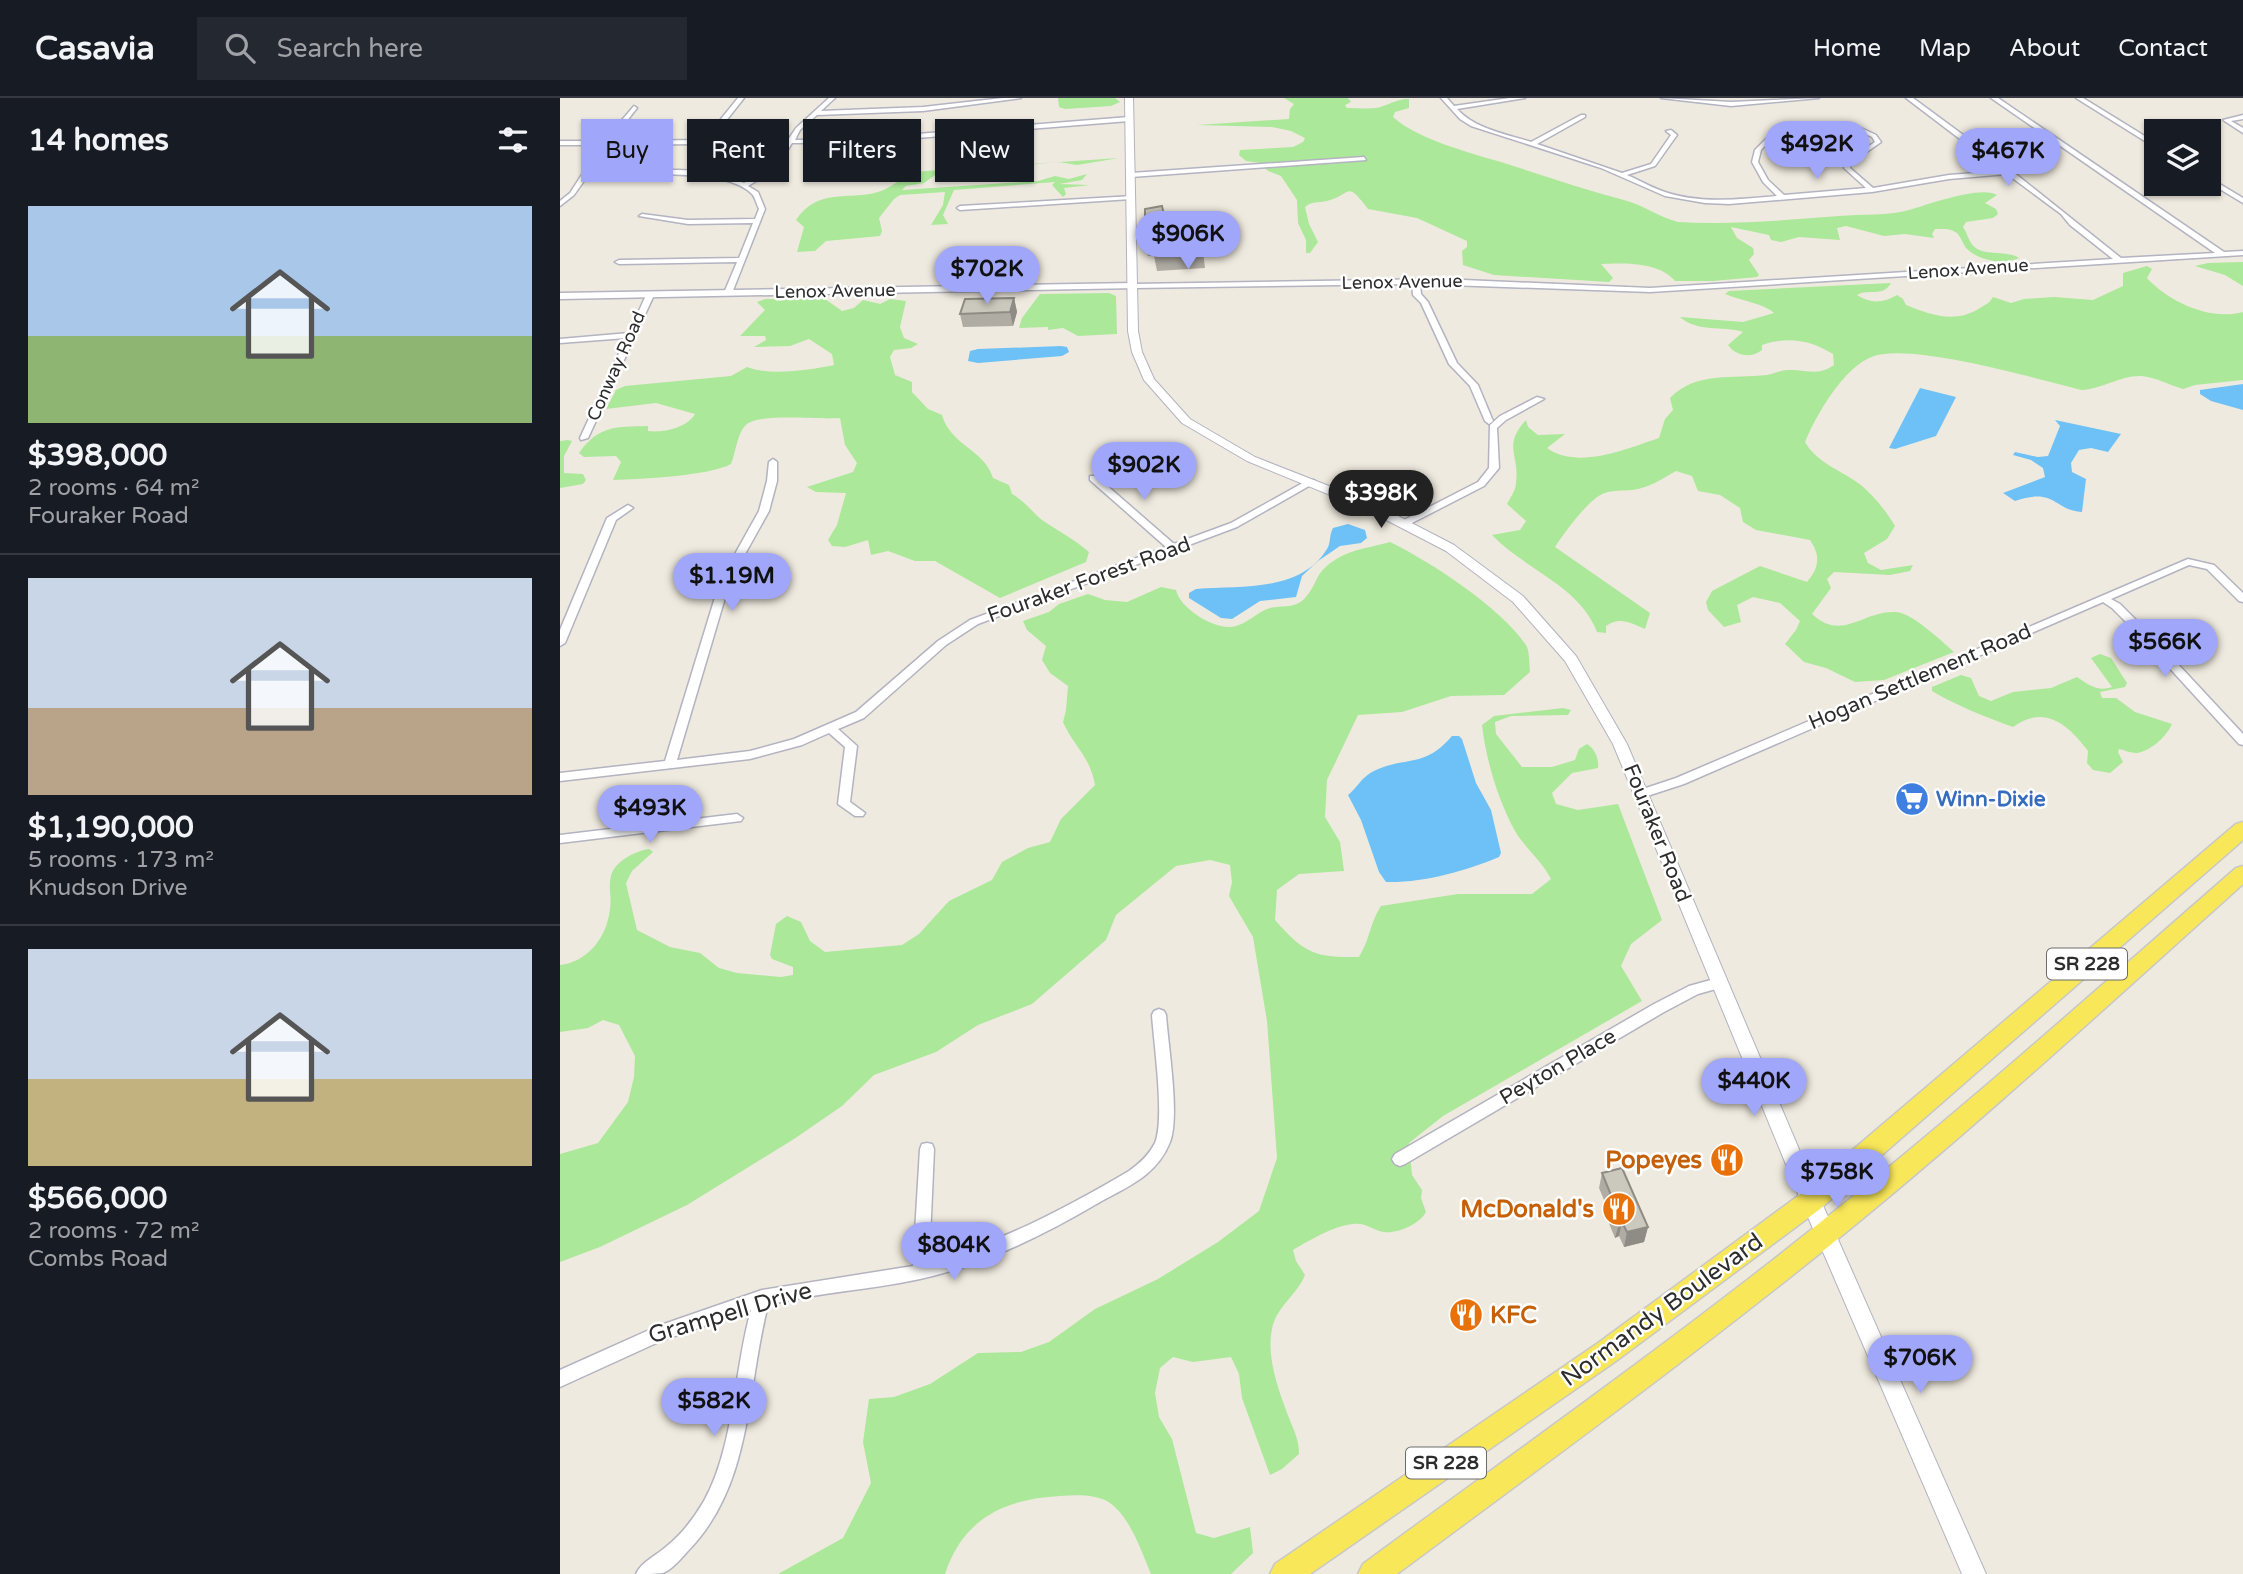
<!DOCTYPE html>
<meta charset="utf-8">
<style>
:root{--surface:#171b24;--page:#242831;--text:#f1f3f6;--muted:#9ea1a6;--line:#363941;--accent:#a0a6fa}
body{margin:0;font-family:"Varela Round",sans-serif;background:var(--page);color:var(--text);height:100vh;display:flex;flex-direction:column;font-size:26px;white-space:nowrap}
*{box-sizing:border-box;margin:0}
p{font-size:23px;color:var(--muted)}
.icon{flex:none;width:38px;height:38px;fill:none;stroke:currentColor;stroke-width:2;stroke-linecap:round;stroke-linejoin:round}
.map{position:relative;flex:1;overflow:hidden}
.panel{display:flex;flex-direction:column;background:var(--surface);width:560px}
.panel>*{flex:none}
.hud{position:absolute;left:21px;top:21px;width:665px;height:63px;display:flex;gap:14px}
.tools{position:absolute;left:1584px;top:21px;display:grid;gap:14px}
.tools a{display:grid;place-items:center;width:77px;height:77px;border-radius:0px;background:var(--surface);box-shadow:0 2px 5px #0004;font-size:35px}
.price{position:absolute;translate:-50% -60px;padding:0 16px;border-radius:24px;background:var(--accent);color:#111;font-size:23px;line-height:46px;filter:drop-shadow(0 2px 4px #0008)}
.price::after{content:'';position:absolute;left:50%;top:42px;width:21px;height:16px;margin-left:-10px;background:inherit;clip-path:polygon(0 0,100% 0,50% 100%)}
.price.active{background:#222;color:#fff}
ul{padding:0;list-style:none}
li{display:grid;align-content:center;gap:14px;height:371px;padding:0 28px}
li+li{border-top:2px solid var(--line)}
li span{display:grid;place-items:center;height:217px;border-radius:0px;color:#555}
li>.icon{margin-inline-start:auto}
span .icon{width:126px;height:126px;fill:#fffc;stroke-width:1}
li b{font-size:30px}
h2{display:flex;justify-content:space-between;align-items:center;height:84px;padding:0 28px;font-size:30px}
.tag{padding:0 24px;border-radius:0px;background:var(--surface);box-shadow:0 2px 5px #0004;font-size:24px;line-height:63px}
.tag.active{background:var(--accent);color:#111}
header{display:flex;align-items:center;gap:42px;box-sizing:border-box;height:98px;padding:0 35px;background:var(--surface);border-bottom:2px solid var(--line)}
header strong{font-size:33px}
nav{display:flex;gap:38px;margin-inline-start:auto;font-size:24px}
.search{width:490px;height:63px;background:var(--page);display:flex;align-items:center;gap:18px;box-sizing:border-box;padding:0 24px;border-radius:0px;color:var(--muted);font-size:26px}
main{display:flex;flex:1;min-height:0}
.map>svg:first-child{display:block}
</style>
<header>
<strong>Casavia</strong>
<div class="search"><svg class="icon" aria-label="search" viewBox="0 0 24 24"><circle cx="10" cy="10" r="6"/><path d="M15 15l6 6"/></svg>Search here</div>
<nav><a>Home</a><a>Map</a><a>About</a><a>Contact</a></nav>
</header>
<main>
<section class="panel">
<h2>14 homes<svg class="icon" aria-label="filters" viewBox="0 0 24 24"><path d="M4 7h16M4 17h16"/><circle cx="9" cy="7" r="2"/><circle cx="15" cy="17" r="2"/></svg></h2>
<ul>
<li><span style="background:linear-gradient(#a9c7e8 60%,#8fb573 0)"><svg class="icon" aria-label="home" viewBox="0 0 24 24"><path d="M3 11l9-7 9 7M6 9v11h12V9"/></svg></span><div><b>$398,000</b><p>2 rooms · 64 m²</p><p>Fouraker Road</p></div></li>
<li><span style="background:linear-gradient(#c9d6e8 60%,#b9a48a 0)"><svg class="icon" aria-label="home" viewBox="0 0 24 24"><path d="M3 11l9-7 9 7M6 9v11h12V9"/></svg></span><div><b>$1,190,000</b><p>5 rooms · 173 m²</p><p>Knudson Drive</p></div></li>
<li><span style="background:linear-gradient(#c9d6e8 60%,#c2b280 0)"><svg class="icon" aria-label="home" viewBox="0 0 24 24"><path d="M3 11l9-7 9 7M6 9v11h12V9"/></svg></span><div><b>$566,000</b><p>2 rooms · 72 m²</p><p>Combs Road</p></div></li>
</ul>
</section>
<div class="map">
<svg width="1683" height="1476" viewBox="0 0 1683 1476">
<rect width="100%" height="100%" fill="#efeadf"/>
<g fill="#abe899">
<polygon points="498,0 555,0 560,4 551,8 505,11 499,9"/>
<path d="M724,0H788L791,4L785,7L787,10C797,10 807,11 816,10C827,8 838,0 849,1V10L835,14L833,19C857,41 910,55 941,64C982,77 1022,91 1064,102C1083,107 1099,119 1118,124C1172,127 1226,122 1279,118C1302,116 1327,118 1349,112C1367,107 1421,87 1437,97L1425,105L1436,111L1438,116L1433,120L1406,124L1403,129C1407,135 1408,140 1411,145C1420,160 1446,151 1459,160C1443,167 1419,163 1406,150C1403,146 1401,139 1397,135C1391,130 1382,131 1375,131L1372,136L1374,140L1345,136L1324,138L1286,128L1277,130L1280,142L1239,139L1221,144L1211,142L1209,137L1171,129L1177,140L1193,150L1194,156L1189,162L1199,177L1197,179L1153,183H1115C1099,164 1065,165 1041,166L1053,180L1049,184L934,177L903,167L902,153L907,149V143L857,120L808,111C785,81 792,97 767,103C758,105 752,103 745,109L749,126L758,144L750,155H746V142L738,125L737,102L721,78L708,73L700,65L686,63L679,57L680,52L733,49L743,44L745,40L731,33L712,29L637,27L729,21L730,11L734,6Z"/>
<path d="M559,60L517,67L499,64L378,75L364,85L346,88L342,92L478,83L495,78L509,81L527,76L522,82L499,86L530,87L504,90L506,96L503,99L492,87L495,84L394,92L383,117L388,126L371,127L383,107L385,94L340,97L334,101L319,120L322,133L320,138L266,143L255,153L237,154L244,129L236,122C258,89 288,103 318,94C329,91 342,80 352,74Z"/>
<polygon points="1683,164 1683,188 1665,177 1635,168 1648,165"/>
<path d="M1587,168L1592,171L1587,180C1609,204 1650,223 1683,214V282L1635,287L1623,291C1609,287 1596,279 1581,278C1562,277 1541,291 1522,292C1477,281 1354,245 1314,258C1285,267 1256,317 1245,344C1256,364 1280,372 1298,385C1312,395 1326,413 1335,428L1327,441L1304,455L1308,465L1321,472L1353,467L1350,473L1330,477L1274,474L1267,481L1271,490L1252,516C1282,544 1302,513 1335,514C1352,514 1381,543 1394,554L1324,582L1295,584L1266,570L1244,564L1225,546L1236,532L1240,523L1220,505L1193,499L1177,507L1181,524L1164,529L1148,512L1146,504L1152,493L1200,468L1247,484C1259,470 1261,458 1250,442L1196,432L1183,424L1180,410L1160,397L1138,393L1132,378L1116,373C1102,381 1089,390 1072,392C1063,393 1053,392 1045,395C1030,399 1004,435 995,449L1090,515L1085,531C1071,525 1059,518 1046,528V535L1037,534C1020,488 964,471 932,437L960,432L966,423L947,406C950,400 956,392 956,385C960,357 942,348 966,322L968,329L978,337L1005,336L987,350C1018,372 1066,351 1099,340L1105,321L1113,312L1110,300C1136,273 1173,281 1207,277C1214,276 1221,272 1228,272C1247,271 1257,279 1274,267L1273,256C1251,242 1228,238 1202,247V252C1191,261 1176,258 1168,247L1183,234C1162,227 1138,235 1120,219L1183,224L1214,215C1205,206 1179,202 1165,196L1169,193L1331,185C1323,200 1308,190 1297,197C1310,206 1324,205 1337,197L1343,201L1346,207C1371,217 1395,226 1420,210C1426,206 1429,206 1433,199L1451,205L1464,201L1494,199L1533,202L1563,188V175Z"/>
<polygon points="549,195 556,198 557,236 518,238 503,230 488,232 488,229 459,230 462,220 480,196"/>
<path d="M205,201H265L282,213L294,210L303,202L320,206L330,201L346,203L340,229L344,240L358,246L351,250L334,252L330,259L335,277L352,284V294L368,311L382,317C391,348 424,351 433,380L449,387L452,396C465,403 471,413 482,422C498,433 514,441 529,454L526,464L440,500L375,463H355L328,453L311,457L308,442L285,449L272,448L268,442L277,427L286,395L256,394L247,389L293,374L297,365L285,347L280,320C259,322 201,315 187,326C177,334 176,355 171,366C149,378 81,381 53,382L61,364L56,358L24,359L19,355C39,327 56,329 88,328V333C103,335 127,330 135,316L96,305L46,311L56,292L65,288L171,278L187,269C209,278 251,272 274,267L272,256L249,241L230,248L194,249L206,242L205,238H180L205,212L197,204Z"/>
<polygon points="8,342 12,343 4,358 4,375 23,376 26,382 23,386 0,390 0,343"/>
<path d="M830,444C871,464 940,509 966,547C970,554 969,566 970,574L944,597L891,598L842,614L798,617L767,682L765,719L780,744L784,773L739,776L717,792L715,822C744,855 755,860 799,859C811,839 809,827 821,808L898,796H972L991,781C982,763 965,750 955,733C938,702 926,662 922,627L934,618L1003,610L1011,612L1008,617L951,618L935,624L936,636L962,669H992L1015,662L1019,651L1027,646C1035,651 1039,660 1038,670L1012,675L992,695L996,706L1018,712L1058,706L1102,822L1071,846L1061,868L1082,903L883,1018L849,1045L852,1077L862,1092L861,1100L866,1114C860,1126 837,1136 824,1134C812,1132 806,1124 793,1126C773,1128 750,1142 733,1152L736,1163L745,1177C737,1197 716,1209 712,1231C706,1259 719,1294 729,1320C734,1333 739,1341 739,1356L722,1371L710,1377L682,1300L679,1276L671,1259L633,1264L613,1259L600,1270L595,1295L599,1319L612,1341L636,1435L654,1440L690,1429L693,1455L671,1476H591C581,1453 570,1417 547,1403C533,1396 515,1397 500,1398C444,1401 403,1421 385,1476H218L283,1440L311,1385L303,1344L309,1301L334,1299L370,1286L418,1255L461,1254L489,1244L535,1211L598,1181L658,1144L699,1113L717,1060L707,923L693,839L669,798L672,784L670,767L650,762L616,768L556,817L546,842L472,906L418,927L376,954L314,977L282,1008L234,1041L127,1107L40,1149L0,1164V1056L38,1045L68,1004L74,979L75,958L59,927L43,922L28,930L0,934V867C28,864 47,839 50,811C52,800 48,789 51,778C55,763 75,753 89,751L93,754L72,773L66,785L77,832L110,849L140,855L159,870L177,875L221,879L233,877V869L212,861L210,857L216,826L227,818L241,824L250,843L265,854L342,847L359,836L389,803L432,782L442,764L468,750L490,744L501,721L535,687C530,658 514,649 503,624L506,612L508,588L490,575L482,562L486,548L467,532L463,523L489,514L499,506L528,496L545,502L567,504L601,489L616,492C620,511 657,534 676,528C688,525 697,514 710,510C722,507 735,511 745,500C760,483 753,475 778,460C793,451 813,449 830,444Z"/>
<path d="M1540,556L1551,560L1567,585L1565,589L1540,594L1542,600H1556L1575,614L1612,626C1607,638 1590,654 1576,655C1571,655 1564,652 1559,651L1558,654L1563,664L1550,675L1533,672L1527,665L1528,653C1508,626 1484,606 1453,629C1426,619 1397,608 1372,593V589L1401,577L1411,580L1419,598L1431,603L1453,594L1491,590L1517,579C1529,587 1538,594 1552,589L1531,560Z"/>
</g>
<g fill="#6dc1f6">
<polygon points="501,248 507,249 509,254 502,258 418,265 408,263 410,253 418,251"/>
<polygon points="1683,286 1683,312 1651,303 1640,296 1640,292"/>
<polygon points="1360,290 1396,299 1376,338 1335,351 1329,350"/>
<path d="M1495,322L1561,336L1548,354L1531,350L1519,352L1511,365L1512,374L1526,381L1522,414C1493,412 1496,389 1455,403L1443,395L1485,379L1483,370L1471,362L1453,357L1455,354L1478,359L1488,358L1500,328Z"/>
<path d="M788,426L805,432L807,440L801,445L780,448L758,463L742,478L736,499L700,503L672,521L661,520L629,500V495L636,491C680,487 740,495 767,451C771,445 769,437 773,430Z"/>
<path d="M892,638H899L902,641L916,685L931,712L941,755L939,759C906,773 863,785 826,784L819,774L801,722L788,697C797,690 801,680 812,674C844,657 863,672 892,638Z"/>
</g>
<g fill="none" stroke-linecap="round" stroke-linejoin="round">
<g stroke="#b3b3c1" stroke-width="3">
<g id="minor">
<path d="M178,0H184L151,42H228L236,30L269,0H275L261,13L363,9L443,0H461L363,13L257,17L240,32L235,42L294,41L569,19L572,21L569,23L294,45H232L216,71L188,88L198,94L205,111L172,195L168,197L164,195L177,164L59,166L55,164L59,162L179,160L193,125L128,126L79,118L82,116L128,122L195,121L199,111C197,107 195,99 192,96C167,68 62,77 26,80L14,97L0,108V103L10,95L41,47H0V43H44L74,8L77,10L51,43L144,42ZM226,45L212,69L184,85C141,65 75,73 28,76L48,47Z"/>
<path d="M881,0H887L894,8L950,0H965L897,11C915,31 946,36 971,44L1021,17H1025V19L977,46L1062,75L1091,66L1111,37L1106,33L1111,32L1117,37L1095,68L1067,77C1081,83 1094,91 1108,95C1143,106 1181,101 1217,98L1203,84L1192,64L1195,52L1211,36L1214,38L1201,52L1198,64L1208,82L1224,97L1306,90L1284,70L1286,63L1315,44L1312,39L1297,32L1299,29L1316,37L1321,44L1291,65L1290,70L1313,90L1389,77L1442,73L1346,0H1353L1452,73L1561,160L1655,155L1431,0H1438L1664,154L1683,153V157L1090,194L860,186L861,196L868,204L897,265L918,287L933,323L929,326L925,323L910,288L889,266L861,205L853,197L852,186L574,190L570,188L574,186L881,181L1090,190L1553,161L1510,127L1501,116L1447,76L1389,81L1312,94L1169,106L1145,105L1105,98L1041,70L911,28L900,21Z"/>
<polygon points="1101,0 1171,4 1259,0 1171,8"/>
<polygon points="1516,0 1523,0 1596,45 1596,50"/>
<polygon points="1683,17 1683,21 1671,23 1683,30 1683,35 1663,22"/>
<polygon points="804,59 806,62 571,79 568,77 571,75"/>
<polygon points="1648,79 1683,100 1683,105 1648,84"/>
<polygon points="573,98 574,99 571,101 400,112 397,110 400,108"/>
<polygon points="87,195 94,197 28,340 21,342 20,340 66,240 0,245 0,241 69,235"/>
<polygon points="977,299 984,301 946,322 937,330 939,370 924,388 848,427 842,427 842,423 918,384 929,370 930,327 940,318"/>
<polygon points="213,361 217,364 217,383 209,413 170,483 117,662 190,653 234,641 296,614 378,543 410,522 606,449 530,382 530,378 536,378 614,446 671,425 748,382 754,382 756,384 677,429 418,526 386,547 304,620 278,631 297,648 290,704 305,715 303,718 295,718 278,706 285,649 269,635 242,647 190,661 0,683 0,675 105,663 160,483 199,413 207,383 209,364"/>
<polygon points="68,407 73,410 56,422 5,545 0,548 0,532 47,420"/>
<polygon points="1628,461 1654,467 1683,495 1683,504 1679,503 1647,471 1629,467 1551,501 1560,506 1590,536 1683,636 1683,647 1679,646 1582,540 1552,510 1543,504 1124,686 1081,700 1075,696 1077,693 1116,680"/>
<polygon points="177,716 183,720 181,723 0,745 0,737"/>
<polygon points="1158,880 1163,881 1165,885 1163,889 1138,896 1104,914 845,1066 840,1068 835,1066 832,1061 835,1056 1094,906 1129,888"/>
<path d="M599,911L604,913L606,917C608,947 620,1018 610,1044C597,1077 569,1088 540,1104C484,1137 424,1167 360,1181C310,1192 258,1194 208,1207C186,1292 193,1387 127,1454C121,1461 111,1472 103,1475C95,1476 84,1476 76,1476C81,1464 97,1457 107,1448C122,1436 134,1420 144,1403C174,1350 174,1272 191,1212L103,1242L0,1289V1272L98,1228L202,1192L353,1168L360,1051L362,1046L367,1045L372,1046L374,1051L369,1164C440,1145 506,1110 569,1073C579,1066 589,1057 595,1045C605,1021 594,946 592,917L594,913Z"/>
</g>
</g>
<g stroke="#b3b3c1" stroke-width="3">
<polygon id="tertiary" points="574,185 577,186 577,190 0,201 0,195"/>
</g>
<g stroke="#b3b3c1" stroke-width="2">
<polygon id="secondary" points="565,0 573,0 578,233 582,254 594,281 630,321 695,359 815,406 894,447 963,498 1016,558 1067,646 1261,1103 1426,1476 1402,1476 1241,1103 1053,646 1005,563 953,504 886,453 807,412 687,363 622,325 584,282 572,254 568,233"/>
</g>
<g stroke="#c8c8c8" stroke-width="3">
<g id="primary">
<polygon points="1683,724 1683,742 1260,1111 1056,1263 750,1476 710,1476 715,1466 1038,1245 1242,1095 1676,726"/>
<path d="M1683,768V786C1548,907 1415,1030 1274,1144C1132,1259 984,1367 837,1476H798L803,1466C955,1354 1110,1245 1257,1127C1401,1013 1538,890 1676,770Z"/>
</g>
</g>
<use href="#minor" fill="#fff" fill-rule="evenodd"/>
<use href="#tertiary" fill="#fff" fill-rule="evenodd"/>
<use href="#secondary" fill="#fff" fill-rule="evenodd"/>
<use href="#primary" fill="#f9e75a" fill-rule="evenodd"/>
</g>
<g fill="#afaca3">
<polygon points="641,137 645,170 597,173 594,158 588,158 585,140"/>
<polygon points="454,200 457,214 453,228 403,229 400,216"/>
<polygon points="1042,1075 1088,1129 1084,1144 1064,1149 1059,1138 1055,1140 1048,1123 1050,1116 1039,1090"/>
</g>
<g fill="#8e8c84">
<polygon points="454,200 457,214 453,228 450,214"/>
<polygon points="1062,1124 1059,1138 1055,1140 1059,1125"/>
<polygon points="1088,1129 1084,1144 1064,1149 1067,1134"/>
</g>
<g fill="#cbc8bd" stroke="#8e8c84" stroke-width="2">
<polygon points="602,108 609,138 641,137 644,153 595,155 592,140 585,140 585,111"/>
<polygon points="454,200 450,214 400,216 405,201"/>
<polygon points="1062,1070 1088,1129 1067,1134 1062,1124 1059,1125 1052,1108 1055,1107 1042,1075"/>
</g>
<defs>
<g id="supermarket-disc" transform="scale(1.75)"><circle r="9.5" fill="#3f7fe0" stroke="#fff"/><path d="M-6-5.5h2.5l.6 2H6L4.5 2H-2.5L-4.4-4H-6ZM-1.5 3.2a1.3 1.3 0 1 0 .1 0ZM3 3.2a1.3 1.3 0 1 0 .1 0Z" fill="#fff"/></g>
<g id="restaurant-disc" transform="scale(1.75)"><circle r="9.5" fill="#e8710a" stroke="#fff"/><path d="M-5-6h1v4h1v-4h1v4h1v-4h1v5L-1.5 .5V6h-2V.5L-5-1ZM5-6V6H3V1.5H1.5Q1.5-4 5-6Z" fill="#fff"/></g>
</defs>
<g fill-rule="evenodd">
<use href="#supermarket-disc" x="1352" y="701"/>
<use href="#restaurant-disc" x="1167" y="1062"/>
<use href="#restaurant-disc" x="1059" y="1111"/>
<use href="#restaurant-disc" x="906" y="1217"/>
</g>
<g text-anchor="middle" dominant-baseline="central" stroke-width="5" stroke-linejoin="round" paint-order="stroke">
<g font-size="18" fill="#2d2d2d" stroke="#fff">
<text transform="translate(1408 171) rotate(-4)">Lenox Avenue</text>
<text transform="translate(842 184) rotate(-1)">Lenox Avenue</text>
<text transform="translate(275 193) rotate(-1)">Lenox Avenue</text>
<text transform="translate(56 268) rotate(-66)">Conway Road</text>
</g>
<g fill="#fff" stroke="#6c6c6c" stroke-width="2">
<rect x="1487" y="850.5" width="80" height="31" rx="5"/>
<rect x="846" y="1349.5" width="80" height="31" rx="5"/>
</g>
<g font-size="19" font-weight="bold" fill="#2d2d2d">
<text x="1527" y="866">SR 228</text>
<text x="886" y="1365">SR 228</text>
</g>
<g font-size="21" fill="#2d2d2d" stroke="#fff">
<text transform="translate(529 482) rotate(-20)">Fouraker Forest Road</text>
<text transform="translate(1360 579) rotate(-23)">Hogan Settlement Road</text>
<text transform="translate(1097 735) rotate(68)">Fouraker Road</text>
<text transform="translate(998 969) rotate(-30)">Peyton Place</text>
</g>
<g font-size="21" font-weight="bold" fill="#366cbe" stroke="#fff" text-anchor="start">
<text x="1376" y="701">Winn-Dixie</text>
</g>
<g font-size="24" font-weight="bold" fill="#c56008" stroke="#fff" text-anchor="end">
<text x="1142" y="1062">Popeyes</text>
<text x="1034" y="1111">McDonald's</text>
<text x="930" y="1217" text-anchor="start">KFC</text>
</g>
<g font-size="24" fill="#2d2d2d" stroke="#fff">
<text transform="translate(1102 1212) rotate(-36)">Normandy Boulevard</text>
<text transform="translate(170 1215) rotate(-16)">Grampell Drive</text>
</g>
</g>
</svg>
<div class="tools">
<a><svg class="icon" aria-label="layers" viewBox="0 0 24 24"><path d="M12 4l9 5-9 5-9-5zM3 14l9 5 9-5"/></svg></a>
</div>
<b class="price" style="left:1257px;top:83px">$492K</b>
<b class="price" style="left:1448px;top:90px">$467K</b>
<b class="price" style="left:628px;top:173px">$906K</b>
<b class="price" style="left:427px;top:208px">$702K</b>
<b class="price" style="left:584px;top:404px">$902K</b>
<b class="price active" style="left:821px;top:432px">$398K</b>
<b class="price" style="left:172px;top:515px">$1.19M</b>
<b class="price" style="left:1605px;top:581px">$566K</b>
<b class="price" style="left:90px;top:747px">$493K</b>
<b class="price" style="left:1194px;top:1020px">$440K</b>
<b class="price" style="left:1277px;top:1111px">$758K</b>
<b class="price" style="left:394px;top:1184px">$804K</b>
<b class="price" style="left:1360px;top:1297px">$706K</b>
<b class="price" style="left:154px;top:1340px">$582K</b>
<div class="hud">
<a class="tag active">Buy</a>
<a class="tag">Rent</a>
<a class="tag">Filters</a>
<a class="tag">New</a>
</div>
</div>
</main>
